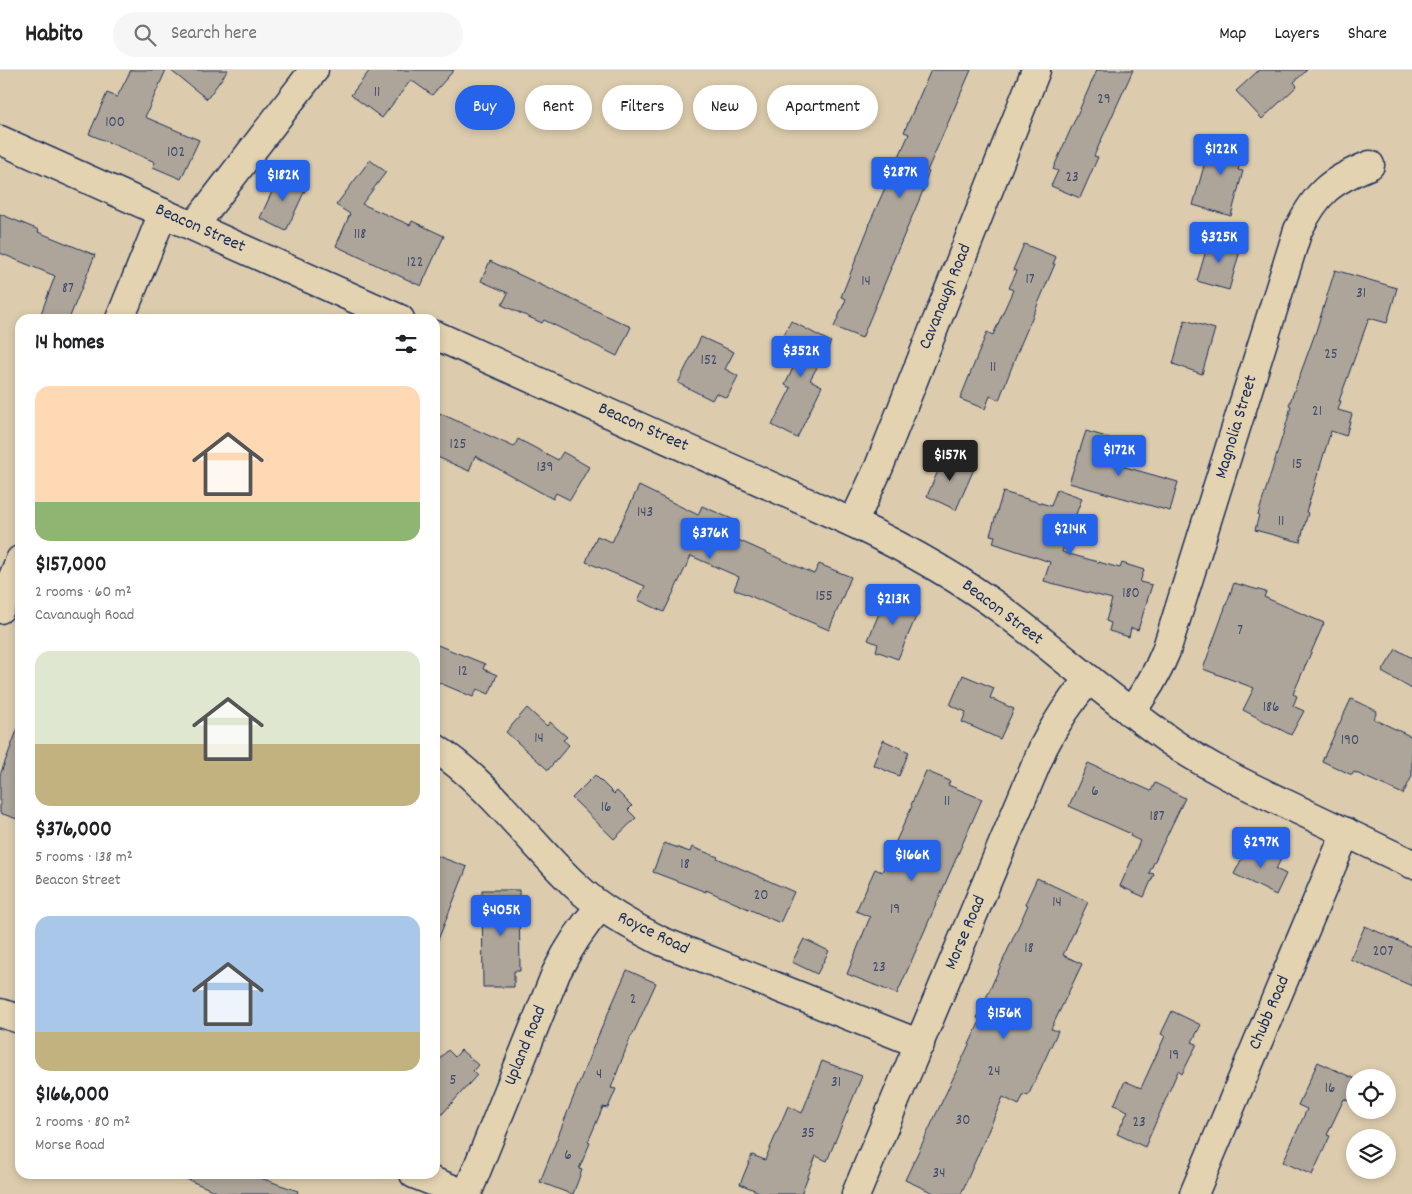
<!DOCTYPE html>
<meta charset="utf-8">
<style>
:root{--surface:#fff;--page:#f6f6f6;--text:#202124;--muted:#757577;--line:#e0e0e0;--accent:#2563eb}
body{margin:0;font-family:Dekko,sans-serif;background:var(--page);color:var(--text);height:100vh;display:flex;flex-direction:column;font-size:19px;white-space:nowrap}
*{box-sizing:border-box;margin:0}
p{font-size:16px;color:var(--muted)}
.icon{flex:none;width:28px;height:28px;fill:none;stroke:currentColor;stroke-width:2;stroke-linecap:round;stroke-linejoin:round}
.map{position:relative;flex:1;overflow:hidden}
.drawer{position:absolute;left:15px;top:244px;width:425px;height:865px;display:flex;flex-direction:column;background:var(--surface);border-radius:15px;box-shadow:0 2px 8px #0003}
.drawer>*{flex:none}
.guide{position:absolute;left:455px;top:15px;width:475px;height:45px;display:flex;gap:10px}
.tools{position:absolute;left:1346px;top:999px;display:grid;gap:10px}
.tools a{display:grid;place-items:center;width:50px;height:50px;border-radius:50%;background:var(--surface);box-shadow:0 2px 8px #0003;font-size:25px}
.price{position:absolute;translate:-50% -42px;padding:0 11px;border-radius:5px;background:var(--accent);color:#fff;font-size:16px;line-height:32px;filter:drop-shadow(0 1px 2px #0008)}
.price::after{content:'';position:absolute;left:50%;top:30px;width:15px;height:11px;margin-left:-8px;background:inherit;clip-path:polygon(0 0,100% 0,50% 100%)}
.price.active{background:#222;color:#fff}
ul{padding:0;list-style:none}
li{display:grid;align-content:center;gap:10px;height:265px;padding:0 20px}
li span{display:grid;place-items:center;height:155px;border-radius:15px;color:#555}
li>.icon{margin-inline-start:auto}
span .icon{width:90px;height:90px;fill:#fffc;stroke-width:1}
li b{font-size:21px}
h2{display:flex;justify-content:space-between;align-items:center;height:60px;padding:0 20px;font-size:21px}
.chip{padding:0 18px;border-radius:22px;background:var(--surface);box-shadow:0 2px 8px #0003;font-size:18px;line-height:45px}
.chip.active{background:var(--accent);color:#fff}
header{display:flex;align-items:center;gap:30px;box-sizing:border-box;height:70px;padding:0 25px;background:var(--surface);border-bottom:1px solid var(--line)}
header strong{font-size:24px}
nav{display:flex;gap:28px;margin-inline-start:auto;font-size:18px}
.search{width:350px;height:45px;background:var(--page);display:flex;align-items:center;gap:12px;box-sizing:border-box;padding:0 18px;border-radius:28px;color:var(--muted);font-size:19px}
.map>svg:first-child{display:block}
</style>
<header>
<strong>Habito</strong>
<div class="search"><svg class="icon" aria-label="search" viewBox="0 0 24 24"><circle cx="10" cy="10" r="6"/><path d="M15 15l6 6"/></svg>Search here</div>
<nav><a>Map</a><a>Layers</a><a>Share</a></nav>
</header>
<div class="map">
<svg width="1412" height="1124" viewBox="0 0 1412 1124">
<rect width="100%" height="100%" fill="#dcccad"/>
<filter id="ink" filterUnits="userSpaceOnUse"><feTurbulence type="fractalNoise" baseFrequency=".02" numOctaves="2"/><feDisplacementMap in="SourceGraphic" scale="10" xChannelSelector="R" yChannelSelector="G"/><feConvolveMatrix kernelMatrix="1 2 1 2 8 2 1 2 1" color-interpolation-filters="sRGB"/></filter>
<g filter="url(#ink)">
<g fill="#ada599" stroke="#1b2f5e">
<polygon points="131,0 166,0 145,47 199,70 181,109 153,97 155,92 89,64 107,23 117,27"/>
<polygon points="170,0 228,0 207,29"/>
<polygon points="370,0 454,0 432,25 411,10 382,48 351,25"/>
<polygon points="931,0 971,0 927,101 929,102 924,113 926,114 890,198 891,198 862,268 834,257 846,229 841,227 870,154 869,154 909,64 904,62"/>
<polygon points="1097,0 1133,0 1094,86 1098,87 1080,128 1051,116 1058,101 1053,99"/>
<polygon points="1259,0 1307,0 1294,12 1297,16 1262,49 1236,21"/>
<polygon points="1213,64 1245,73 1238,100 1243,101 1231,146 1193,135"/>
<polygon points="370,90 386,102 362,134 410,155 412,151 444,166 421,216 336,176 350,144 336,135"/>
<polygon points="280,104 307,116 286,161 260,148"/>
<polygon points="0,144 39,160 38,162 95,185 69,249 39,249 55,206 0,183"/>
<polygon points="1210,167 1241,177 1229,220 1197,211"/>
<polygon points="1024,174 1056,187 1053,194 1055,194 1020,276 999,330 990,326 985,339 960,329 987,262 993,265 1013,220 1009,218 1017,201 1013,200"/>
<polygon points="490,191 631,257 617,286 544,250 542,253 502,235 508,223 481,211"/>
<polygon points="1335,200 1397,218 1387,253 1369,248 1339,331 1341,331 1338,340 1352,344 1346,366 1331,361 1306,442 1308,443 1300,472 1255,460 1259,445 1258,445 1288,348 1291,336 1289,335 1316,261"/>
<polygon points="1185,250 1215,259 1202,304 1173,294"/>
<polygon points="791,251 831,272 810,310 822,316 797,368 772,355 791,318 785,315 800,283 780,272"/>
<polygon points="701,267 734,282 725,299 738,306 727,328 716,323 712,330 678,313"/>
<polygon points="435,341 514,377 518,369 558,390 563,382 589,397 570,430 556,423 553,429 475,386 469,401 435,386"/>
<polygon points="1086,361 1110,368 1104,391 1178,412 1170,441 1069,413"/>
<polygon points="945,385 974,399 956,440 927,426"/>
<polygon points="639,416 698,445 702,436 734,450 727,465 814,504 819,494 851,507 829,560 734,519 739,507 691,486 664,542 638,530 645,516 586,492 597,466 612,472"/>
<polygon points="1057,419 1082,428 1062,482 1120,498 1122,493 1144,500 1140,512 1152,515 1138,560 1131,558 1129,567 1109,561 1111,553 1106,551 1112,529 1044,511 1050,492 993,473 995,466 990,465 1003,422 1051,436"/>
<polygon points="1234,513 1266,522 1264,527 1324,553 1293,624 1297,626 1293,636 1304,641 1291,665 1243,640 1254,618 1203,599"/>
<polygon points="887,524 920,537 898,589 876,581 878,574 868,570"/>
<polygon points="435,574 485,594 483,599 497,605 489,624 477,619 473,627 435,611"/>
<polygon points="1396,579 1412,588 1412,619 1382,602"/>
<polygon points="963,605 994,618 990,628 1014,639 1000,669 962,652 966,642 950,635"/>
<polygon points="1351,629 1377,641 1374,649 1412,667 1412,706 1403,724 1354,702 1352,705 1322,691"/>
<polygon points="527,638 547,656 550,652 567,667 563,670 569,675 548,700 506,662"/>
<polygon points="18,658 20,658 20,750 0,743 0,705"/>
<polygon points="883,670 909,682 899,706 873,695"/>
<polygon points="1088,693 1151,721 1155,713 1185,728 1149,803 1154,804 1144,827 1120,816 1140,771 1130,766 1131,764 1069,736"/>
<polygon points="926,701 950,711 948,715 982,729 897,924 847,904 870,847 856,841 875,799 882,802 912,736 911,735"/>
<polygon points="595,705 614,724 617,721 632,736 628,740 636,748 614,769 572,728"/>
<polygon points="664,773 690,782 692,777 718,787 717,788 794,822 780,853 706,820 706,822 653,802"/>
<polygon points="1249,774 1281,789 1276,799 1286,804 1276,825 1234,804"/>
<polygon points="435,785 467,797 436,875 435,875"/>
<polygon points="1037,808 1088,832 1063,885 1082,894 1051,959 1058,961 1028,1026 1024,1024 1019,1035 1003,1027 961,1124 936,1124 905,1110 981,949 977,948 1028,835 1025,834"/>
<polygon points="482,820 519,820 520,901 514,901 514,917 483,917"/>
<polygon points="1365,856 1412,877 1412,916 1350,889"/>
<polygon points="804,869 829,881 817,904 792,892"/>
<polygon points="627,900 656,913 632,966 631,966 611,1018 616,1019 608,1038 603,1037 588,1072 590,1073 579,1099 582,1100 573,1124 571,1124 540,1112 592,980"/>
<polygon points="1172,941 1201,955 1192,972 1197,974 1182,1004 1178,1001 1145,1077 1117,1064 1128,1041 1114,1035 1125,1011 1141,1018 1165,966 1161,964"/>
<polygon points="448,980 455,987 461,980 478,995 473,1001 477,1005 435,1052 435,994"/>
<polygon points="822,991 862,1006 827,1091 816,1086 801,1124 764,1124 740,1114 752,1085 765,1090 788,1036 802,1043"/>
<polygon points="1318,992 1355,1009 1355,1034 1344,1029 1327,1065 1330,1066 1312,1105 1283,1092 1307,1039 1298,1035"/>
<polygon points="174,1104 249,1104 298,1121 297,1124 222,1124"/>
</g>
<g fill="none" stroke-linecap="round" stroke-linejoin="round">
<g stroke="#1b2f5e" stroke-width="31">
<g id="minor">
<polyline points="0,70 400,249"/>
<polyline points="194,156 314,0"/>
<polyline points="120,249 163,143"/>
<path d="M435,265L853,453C907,479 958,507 1006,543C1061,585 1113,631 1170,671C1206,696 1246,715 1286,734C1328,754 1370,774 1412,794"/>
<polyline points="853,453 879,397 1036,0"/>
<polyline points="0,539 20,490"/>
<path d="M1130,642C1146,623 1157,604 1166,581L1298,160C1317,122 1330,111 1370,95"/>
<path d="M435,678C490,714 527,770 575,815C600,839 630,855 661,871L920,974"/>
<polyline points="0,943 20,949"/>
<polyline points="414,1104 465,1124"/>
<path d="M467,1124L556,903C569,877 581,858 600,837"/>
<path d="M856,1124L1043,678C1056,652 1070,631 1089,609"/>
<polyline points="1194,1124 1346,762"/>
</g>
</g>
<use href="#minor" stroke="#e4d3b0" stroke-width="28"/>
</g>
</g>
<g text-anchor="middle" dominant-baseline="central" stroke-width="5" stroke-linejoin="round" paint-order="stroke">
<g font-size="15" fill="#404c6d">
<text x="377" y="23">11</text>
<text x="1104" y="30">29</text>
<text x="115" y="53">100</text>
<text x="176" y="83">102</text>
<text x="1072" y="108">23</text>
<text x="360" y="165">118</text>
<text x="415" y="193">122</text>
<text x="1030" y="210">17</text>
<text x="866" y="212">14</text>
<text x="68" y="219">87</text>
<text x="1361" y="224">31</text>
<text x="1331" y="285">25</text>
<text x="709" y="291">152</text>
<text x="993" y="298">11</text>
<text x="1317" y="342">21</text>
<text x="458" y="375">125</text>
<text x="1297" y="395">15</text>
<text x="545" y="398">139</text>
<text x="645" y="443">143</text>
<text x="1281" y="452">11</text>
<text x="1131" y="524">180</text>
<text x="824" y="527">155</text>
<text x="1240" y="561">7</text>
<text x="463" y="602">12</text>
<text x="1271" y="638">186</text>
<text x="539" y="669">14</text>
<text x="1350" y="671">190</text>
<text x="1095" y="722">6</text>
<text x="947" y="732">11</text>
<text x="606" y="738">16</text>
<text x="1157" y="747">187</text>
<text x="685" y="795">18</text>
<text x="761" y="826">20</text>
<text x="1057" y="833">14</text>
<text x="895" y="840">19</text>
<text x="1029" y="879">18</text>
<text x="1383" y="882">207</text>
<text x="879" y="898">23</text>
<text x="633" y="930">2</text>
<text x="1174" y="986">19</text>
<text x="994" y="1002">24</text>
<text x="599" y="1005">4</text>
<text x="453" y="1011">5</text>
<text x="836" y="1013">31</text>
<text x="1330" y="1019">16</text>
<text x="963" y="1051">30</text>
<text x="1139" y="1053">23</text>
<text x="808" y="1064">35</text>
<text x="568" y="1086">6</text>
<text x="939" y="1104">34</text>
</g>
<g font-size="18" fill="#1b2f5e" stroke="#e4d3b0">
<text transform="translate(200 159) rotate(24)">Beacon Street</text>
<text transform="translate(946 227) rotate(-68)">Cavanaugh Road</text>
<text transform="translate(1237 357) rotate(-73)">Magnolia Street</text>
<text transform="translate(643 358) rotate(24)">Beacon Street</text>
<text transform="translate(1002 543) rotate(37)">Beacon Street</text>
<text transform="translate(966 863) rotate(-67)">Morse Road</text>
<text transform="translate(653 864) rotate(26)">Royce Road</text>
<text transform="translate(1270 943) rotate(-67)">Chubb Road</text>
<text transform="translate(526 976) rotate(-68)">Upland Road</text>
</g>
</g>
</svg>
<div class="tools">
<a><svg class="icon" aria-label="locate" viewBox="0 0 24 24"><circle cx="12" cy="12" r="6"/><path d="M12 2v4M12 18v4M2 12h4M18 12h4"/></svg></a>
<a><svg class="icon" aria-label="layers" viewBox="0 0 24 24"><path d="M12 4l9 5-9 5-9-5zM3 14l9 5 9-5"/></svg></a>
</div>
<b class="price" style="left:1221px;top:106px">$122K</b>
<b class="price" style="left:900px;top:129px">$287K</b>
<b class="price" style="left:283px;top:132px">$182K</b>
<b class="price" style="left:1219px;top:194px">$325K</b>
<b class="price" style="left:801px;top:308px">$352K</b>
<b class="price" style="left:1119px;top:407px">$172K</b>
<b class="price active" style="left:950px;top:412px">$157K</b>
<b class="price" style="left:1070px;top:486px">$214K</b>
<b class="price" style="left:710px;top:490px">$376K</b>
<b class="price" style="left:893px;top:556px">$213K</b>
<b class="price" style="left:1261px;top:799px">$297K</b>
<b class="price" style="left:912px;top:812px">$166K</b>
<b class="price" style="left:501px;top:867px">$405K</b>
<b class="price" style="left:1004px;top:970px">$156K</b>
<div class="guide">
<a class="chip active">Buy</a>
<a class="chip">Rent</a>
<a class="chip">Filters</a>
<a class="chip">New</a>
<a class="chip">Apartment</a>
</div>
<section class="drawer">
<h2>14 homes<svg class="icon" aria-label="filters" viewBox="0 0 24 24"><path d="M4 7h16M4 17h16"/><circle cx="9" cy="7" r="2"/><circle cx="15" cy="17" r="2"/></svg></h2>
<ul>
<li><span style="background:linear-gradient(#ffd9b3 75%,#8fb573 0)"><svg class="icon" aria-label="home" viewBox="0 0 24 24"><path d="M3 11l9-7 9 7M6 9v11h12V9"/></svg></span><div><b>$157,000</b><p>2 rooms · 60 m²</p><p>Cavanaugh Road</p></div></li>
<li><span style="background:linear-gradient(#dfe7d0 60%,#c2b280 0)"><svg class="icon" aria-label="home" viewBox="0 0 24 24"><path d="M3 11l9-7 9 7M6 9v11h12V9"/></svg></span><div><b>$376,000</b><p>5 rooms · 138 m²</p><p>Beacon Street</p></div></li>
<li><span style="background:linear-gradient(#a9c7e8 75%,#c2b280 0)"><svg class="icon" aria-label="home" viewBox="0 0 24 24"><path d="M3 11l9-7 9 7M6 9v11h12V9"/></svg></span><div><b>$166,000</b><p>2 rooms · 80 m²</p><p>Morse Road</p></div></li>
</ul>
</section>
</div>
